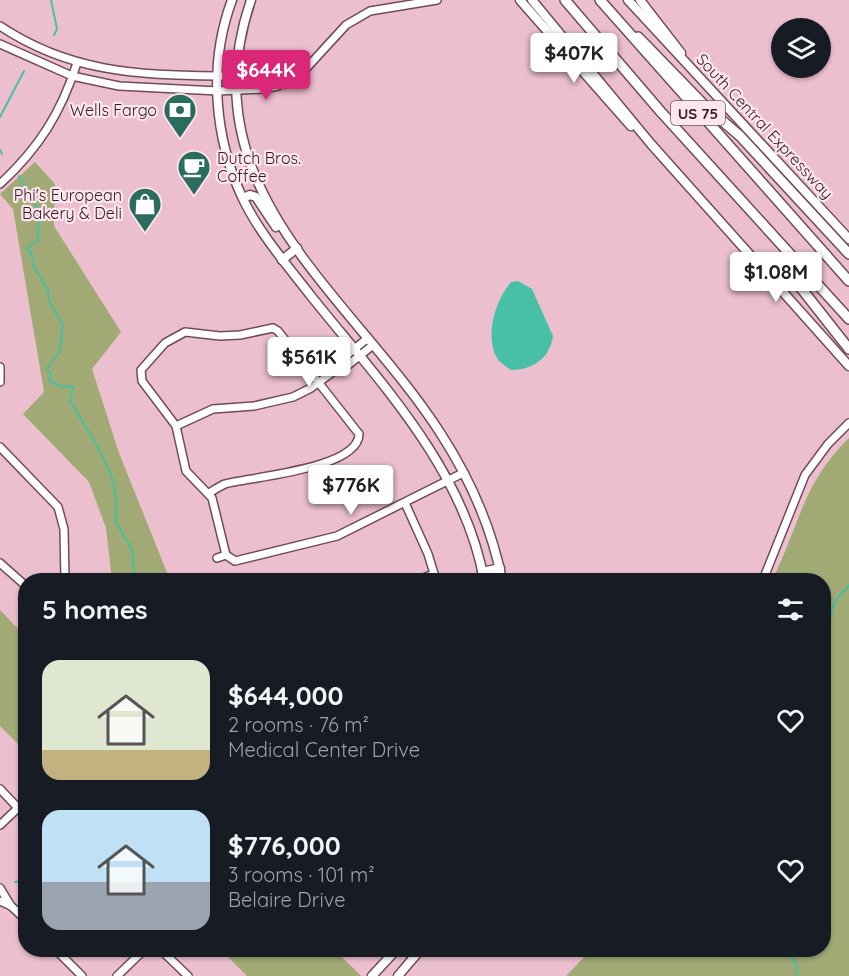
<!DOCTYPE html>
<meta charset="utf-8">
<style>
:root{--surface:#171b24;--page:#20242c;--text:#f1f3f6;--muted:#9ea1a6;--accent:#db2777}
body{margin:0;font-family:Quicksand,sans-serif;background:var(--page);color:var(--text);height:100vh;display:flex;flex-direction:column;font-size:22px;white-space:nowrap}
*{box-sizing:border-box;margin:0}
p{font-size:20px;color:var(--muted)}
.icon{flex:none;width:33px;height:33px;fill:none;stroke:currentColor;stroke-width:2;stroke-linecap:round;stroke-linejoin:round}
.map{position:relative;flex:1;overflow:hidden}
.drawer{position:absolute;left:18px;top:573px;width:813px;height:384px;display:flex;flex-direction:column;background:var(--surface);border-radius:24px;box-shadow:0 2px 4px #0004}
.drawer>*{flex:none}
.buttons{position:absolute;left:771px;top:18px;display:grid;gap:12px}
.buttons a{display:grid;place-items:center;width:60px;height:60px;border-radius:50%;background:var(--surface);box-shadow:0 2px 4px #0004;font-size:30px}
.price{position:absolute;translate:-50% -51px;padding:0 14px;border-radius:6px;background:#fff;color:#222;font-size:20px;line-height:39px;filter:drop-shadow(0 2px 3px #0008)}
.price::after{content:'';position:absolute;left:50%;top:36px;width:18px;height:14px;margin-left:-9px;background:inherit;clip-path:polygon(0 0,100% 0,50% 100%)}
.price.on{background:var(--accent);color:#fff}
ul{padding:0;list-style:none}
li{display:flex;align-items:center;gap:18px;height:150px;padding:0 24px}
li span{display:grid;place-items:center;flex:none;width:168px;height:120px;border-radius:18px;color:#555}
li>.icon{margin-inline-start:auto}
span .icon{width:72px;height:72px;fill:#fffc;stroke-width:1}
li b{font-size:26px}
h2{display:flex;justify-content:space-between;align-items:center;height:72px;padding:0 24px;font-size:26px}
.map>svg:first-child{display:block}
</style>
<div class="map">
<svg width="849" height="976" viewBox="0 0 849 976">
<rect width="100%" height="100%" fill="#ecbfce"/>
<g fill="#a1a975">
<polygon points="35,162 55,184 54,226 121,332 92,369 119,453 170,580 112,580 106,528 89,482 23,414 44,392 13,209 0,194"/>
<path d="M849,438V976H566L591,950H824V580H772C800,525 802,484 849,438Z"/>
<polygon points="0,610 25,636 25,751 0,726"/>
<polygon points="221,950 335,950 361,976 247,976"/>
</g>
<path fill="#47c0a5" d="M518,281L532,289L553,336C550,358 533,370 511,370C506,366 500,363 497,358C484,336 496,299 511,282Z"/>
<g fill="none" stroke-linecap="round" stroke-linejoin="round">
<g stroke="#47c0a5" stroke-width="2">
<polyline points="51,0 57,29 54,35"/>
<polyline points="0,117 24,71"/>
<polyline points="0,150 2,154"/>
<path d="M19,176L39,211L38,240L26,249L31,253L34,267L48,290L49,301L63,325L59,353L47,368L51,375L49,381L59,386L74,387L70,400C90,438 124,475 115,521L132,549L134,573L143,580"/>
<path d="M824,669C834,647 824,622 836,600C839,594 846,591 849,585"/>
<polyline points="15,882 26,880"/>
<polyline points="785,950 796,963 797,976"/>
</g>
<g stroke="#724b5a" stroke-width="10">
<g id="minor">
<path d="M0,26C69,72 136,75 217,76C237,76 256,78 277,76L285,80"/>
<polyline points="0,44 72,76 119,86 218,91 264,89 278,86 302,73 346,25 370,11 437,0"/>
<path d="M0,184C39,148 61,113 77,63"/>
<polyline points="368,338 338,362 337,369 343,369 373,345"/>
<polyline points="0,367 0,382"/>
<polyline points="176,426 213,409 254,406 293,397 311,388 337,369"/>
<polyline points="0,447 58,507 64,529 65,580"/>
<path d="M209,493C214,490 220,486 225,484C250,477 359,469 359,434L278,331L273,328L240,335L220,336L185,332L165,343L141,370L142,381L176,426L186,471L212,498L226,555"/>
<polyline points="405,503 428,554 436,580"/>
<polyline points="226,555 235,561 337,536 463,473"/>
<polyline points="217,558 226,555"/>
<polyline points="0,563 26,586"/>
<polyline points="418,580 434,574"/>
<polyline points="763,580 805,475 828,444 849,423"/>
<polyline points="0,789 18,808 0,825"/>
<polyline points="0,888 11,906"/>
<polyline points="0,901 11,906 26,920"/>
<polyline points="56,950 82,976"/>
<polyline points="161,950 188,976"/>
<polyline points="403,950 415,957"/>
<polyline points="117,976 144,950"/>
</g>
</g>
<g stroke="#724b5a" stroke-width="11">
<g id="major">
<path d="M232,0C208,64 214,138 243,199C260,234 287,265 311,296C379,381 464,469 484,580"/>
<path d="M251,0C186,191 351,294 441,434C470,479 492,529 502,580"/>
<polyline points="520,0 631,126"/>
<polyline points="532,0 651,144 849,366"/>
<polyline points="628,0 849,239"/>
<polyline points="640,0 681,53"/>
<polyline points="243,198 250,195 256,197 276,227"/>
<polyline points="282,260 297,248"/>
<polyline points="482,572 500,568"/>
<polyline points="372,976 396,950"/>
<polyline points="398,976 420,950"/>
</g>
</g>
<g stroke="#724b5a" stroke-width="12">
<g id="highway">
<polyline points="565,0 661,112 849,319"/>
<polyline points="600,0 849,281"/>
<polyline points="638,37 704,105 740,136 849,254"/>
<polyline points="797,262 801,288 849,349"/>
</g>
</g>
<use href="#minor" stroke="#fff" stroke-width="7"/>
<use href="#major" stroke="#fff" stroke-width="8"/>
<use href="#highway" stroke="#fff" stroke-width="9"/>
</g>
<defs>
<g id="bank-pin" transform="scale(1.725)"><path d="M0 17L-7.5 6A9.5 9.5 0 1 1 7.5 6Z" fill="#2a6c5d" stroke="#fee6ee"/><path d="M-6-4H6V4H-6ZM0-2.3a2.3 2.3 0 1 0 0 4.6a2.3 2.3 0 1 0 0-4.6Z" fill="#fff"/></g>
<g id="cafe-pin" transform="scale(1.725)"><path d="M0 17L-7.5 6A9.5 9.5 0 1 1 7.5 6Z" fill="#2a6c5d" stroke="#fee6ee"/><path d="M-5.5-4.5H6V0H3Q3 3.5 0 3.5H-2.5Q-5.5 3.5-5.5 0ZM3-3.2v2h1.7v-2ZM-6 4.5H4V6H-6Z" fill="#fff"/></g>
<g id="shop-pin" transform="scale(1.725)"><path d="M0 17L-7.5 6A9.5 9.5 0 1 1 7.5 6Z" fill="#2a6c5d" stroke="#fee6ee"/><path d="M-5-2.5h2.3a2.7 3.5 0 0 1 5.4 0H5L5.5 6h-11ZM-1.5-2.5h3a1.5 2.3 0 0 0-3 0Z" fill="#fff"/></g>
</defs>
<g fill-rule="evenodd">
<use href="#bank-pin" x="180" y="110"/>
<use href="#cafe-pin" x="194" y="167"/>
<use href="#shop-pin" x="145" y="204"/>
</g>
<g text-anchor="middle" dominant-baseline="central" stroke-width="4.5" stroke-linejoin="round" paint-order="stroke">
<rect fill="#fee6ee" stroke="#6c5960" stroke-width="1.5" x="671" y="101" width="54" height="24" rx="4.5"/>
<g font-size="15" font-weight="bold" fill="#2e1d23">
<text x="698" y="113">US 75</text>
</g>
<g font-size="16" fill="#2e1d23" stroke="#fee6ee" text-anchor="end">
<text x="157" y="110">Wells Fargo</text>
<text x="217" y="158" text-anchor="start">Dutch Bros.<tspan x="217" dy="18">Coffee</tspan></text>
<text x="122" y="195">Phi's European<tspan x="122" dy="18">Bakery &amp; Deli</tspan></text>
</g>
<g font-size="16" fill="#2e1d23" stroke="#fee6ee">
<text transform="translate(765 126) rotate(47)">South Central Expressway</text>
</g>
</g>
</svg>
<div class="buttons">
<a><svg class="icon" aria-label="layers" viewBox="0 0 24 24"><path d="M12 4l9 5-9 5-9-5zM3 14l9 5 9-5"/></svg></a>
</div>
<b class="price" style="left:574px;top:84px">$407K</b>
<b class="price on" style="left:266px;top:101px">$644K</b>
<b class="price" style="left:776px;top:303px">$1.08M</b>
<b class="price" style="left:309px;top:388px">$561K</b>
<b class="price" style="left:351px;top:516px">$776K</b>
<section class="drawer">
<h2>5 homes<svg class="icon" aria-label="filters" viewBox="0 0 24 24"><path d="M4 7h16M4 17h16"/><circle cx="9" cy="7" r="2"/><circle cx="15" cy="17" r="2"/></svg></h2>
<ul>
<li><span style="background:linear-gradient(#dfe7d0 75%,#c2b280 0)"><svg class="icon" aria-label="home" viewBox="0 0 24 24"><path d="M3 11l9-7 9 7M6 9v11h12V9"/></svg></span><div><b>$644,000</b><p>2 rooms · 76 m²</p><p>Medical Center Drive</p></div><svg class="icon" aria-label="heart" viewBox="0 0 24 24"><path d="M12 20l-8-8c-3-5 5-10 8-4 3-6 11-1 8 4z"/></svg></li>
<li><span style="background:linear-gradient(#bfe0f5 60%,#9aa5b1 0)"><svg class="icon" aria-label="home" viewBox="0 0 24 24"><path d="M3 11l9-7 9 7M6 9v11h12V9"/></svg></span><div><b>$776,000</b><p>3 rooms · 101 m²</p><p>Belaire Drive</p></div><svg class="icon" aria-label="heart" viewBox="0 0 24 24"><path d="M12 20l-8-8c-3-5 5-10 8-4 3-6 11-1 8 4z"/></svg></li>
</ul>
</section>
</div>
